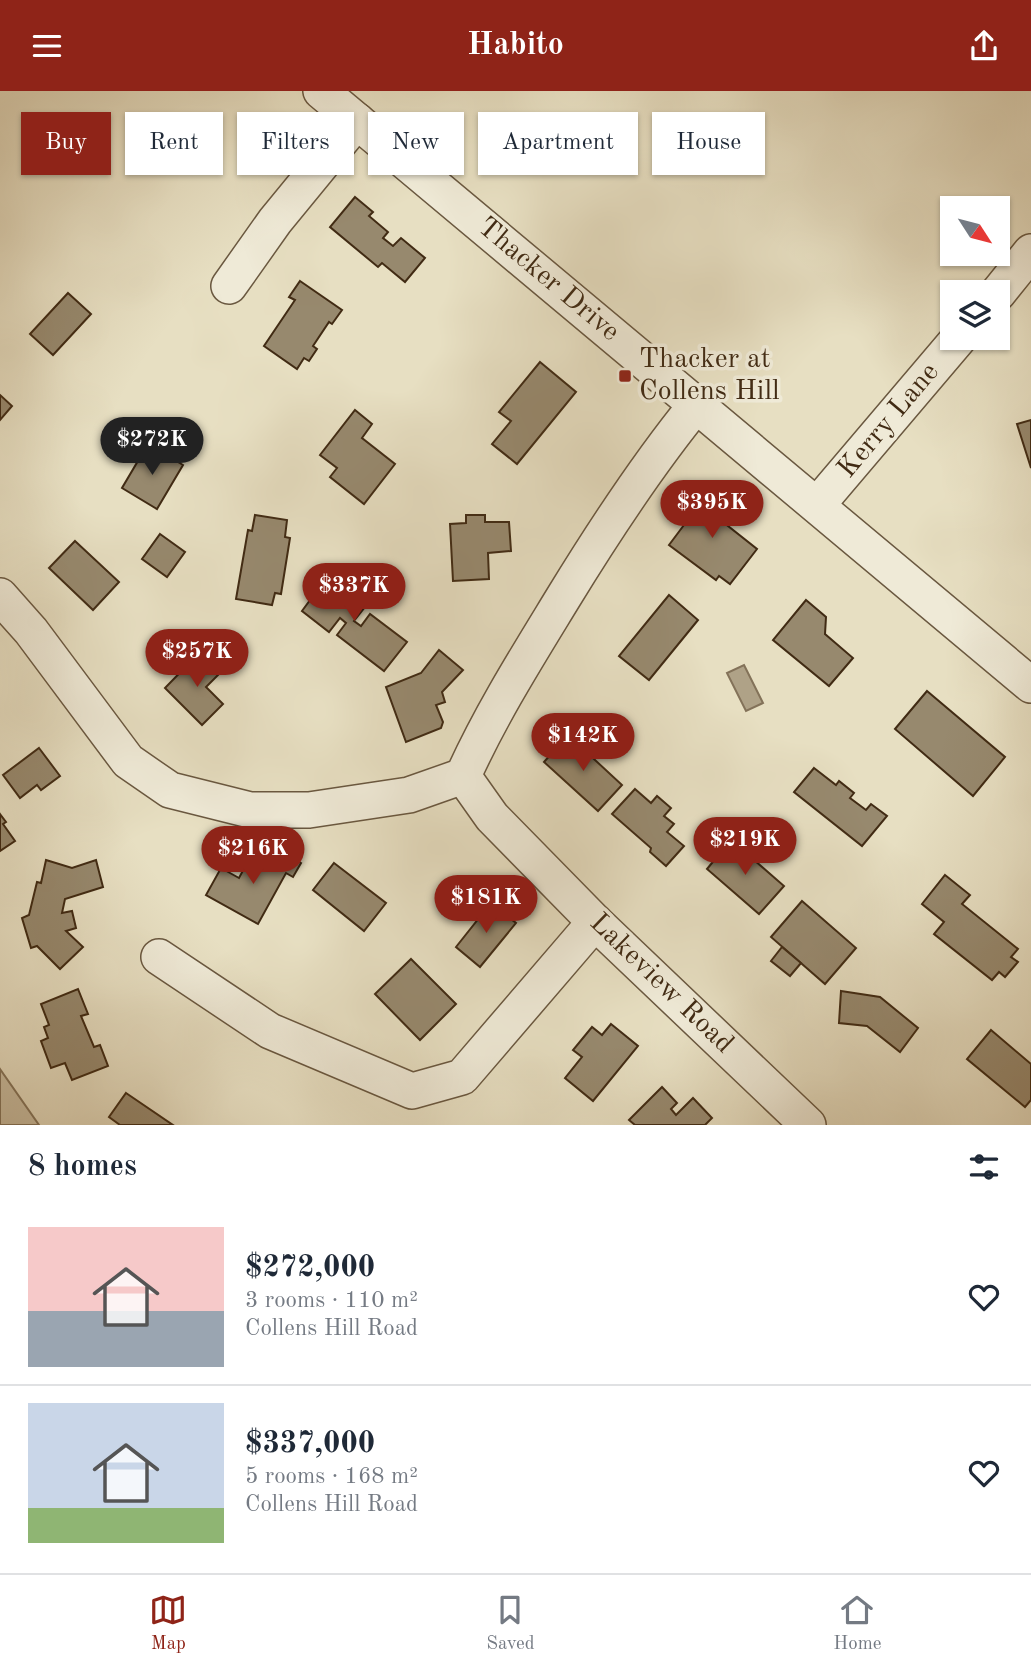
<!DOCTYPE html>
<meta charset="utf-8">
<style>
:root{--surface:#fff;--page:#f6f6f7;--text:#1f2937;--muted:#747a83;--line:#e0e1e3;--accent:#8f2418}
body{margin:0;font-family:"Old Standard TT",serif;background:var(--page);color:var(--text);height:100vh;display:flex;flex-direction:column;font-size:26px;white-space:nowrap}
*{box-sizing:border-box;margin:0}
p{font-size:23px;color:var(--muted)}
.icon{flex:none;width:38px;height:38px;fill:none;stroke:currentColor;stroke-width:2;stroke-linecap:round;stroke-linejoin:round}
.map{position:relative;height:1034px;overflow:hidden}
.panel{display:flex;flex-direction:column;background:var(--surface);flex:1}
.panel>*{flex:none}
.top-card{position:absolute;left:21px;top:21px;width:990px;height:63px;display:flex;gap:14px}
.needle{width:46px;rotate:126deg}
.tools{position:absolute;left:940px;top:105px;display:grid;gap:14px}
.tools a{display:grid;place-items:center;width:70px;height:70px;border-radius:0px;background:var(--surface);box-shadow:0 2px 5px #0004;font-size:35px}
.price{position:absolute;translate:-50% -60px;padding:0 16px;border-radius:24px;background:var(--accent);color:#fff;font-size:23px;line-height:46px;filter:drop-shadow(0 2px 4px #0008)}
.price::after{content:'';position:absolute;left:50%;top:42px;width:21px;height:16px;margin-left:-10px;background:inherit;clip-path:polygon(0 0,100% 0,50% 100%)}
.price.active{background:#222;color:#fff}
ul{padding:0;list-style:none}
li{display:flex;align-items:center;gap:21px;height:175px;padding:0 28px}
li+li{border-top:2px solid var(--line)}
li span{display:grid;place-items:center;flex:none;width:196px;height:140px;border-radius:0px;color:#555}
li>.icon{margin-inline-start:auto}
span .icon{width:84px;height:84px;fill:#fffc;stroke-width:1}
li b{font-size:30px}
h2{display:flex;justify-content:space-between;align-items:center;height:84px;padding:0 28px;font-size:30px}
.tag{padding:0 24px;border-radius:0px;background:var(--surface);box-shadow:0 2px 5px #0004;font-size:24px;line-height:63px}
.tag.active{background:var(--accent);color:#fff}
header{display:flex;justify-content:space-between;align-items:center;height:91px;padding:0 28px;background:var(--accent);color:#fff;font-size:32px;font-weight:800}
.tabs{display:flex;justify-content:space-around;align-items:center;height:98px;border-top:2px solid var(--line);background:var(--surface);font-size:19px;color:var(--muted)}
.tabs a{display:grid;justify-items:center;gap:4px}
.tabs .active{color:var(--accent)}
.map>svg:first-child{display:block}
</style>
<header><svg class="icon" aria-label="menu" viewBox="0 0 24 24"><path d="M4 6h16M4 12h16M4 18h16"/></svg>Habito<svg class="icon" aria-label="share" viewBox="0 0 24 24"><path d="M12 15V3M7 8l5-5 5 5M5 13v7h14v-7"/></svg></header>
<div class="map">
<svg width="1031" height="1034" viewBox="0 0 1031 1034">
<rect width="100%" height="100%" fill="#e7dfc2"/>
<filter id="stains"><feTurbulence type="fractalNoise" baseFrequency=".00286" numOctaves="4"/><feColorMatrix values="0 0 0 0 .2 0 0 0 0 .09 0 0 0 0 .02 0 0 0 .5 -.17"/></filter>
<radialGradient id="worn" r=".72"><stop offset=".6" stop-color="#630" stop-opacity="0"/><stop offset="1" stop-color="#630" stop-opacity=".3"/></radialGradient>
<polygon fill="#cbc0a4" stroke="#86765c" stroke-width="2" points="0,978 39,1034 0,1034"/>
<polygon fill="#afa287" stroke="#837259" stroke-width="2" points="744,574 763,612 746,620 727,582"/>
<g fill="#97896e" stroke="#412b14" stroke-width="2">
<polygon points="355,106 373,121 369,125 388,141 383,147 393,155 401,147 425,167 405,191 382,172 378,176 330,136"/>
<polygon points="300,190 342,219 332,233 329,231 313,255 317,258 309,270 304,267 297,278 264,255 295,209 289,206"/>
<polygon points="68,202 91,223 53,264 30,243"/>
<polygon points="540,271 576,301 517,373 492,353 511,330 499,321"/>
<polygon points="0,304 12,315 0,329"/>
<polygon points="355,319 372,333 362,347 395,373 364,413 330,386 337,377 320,364"/>
<polygon points="1031,329 1031,377 1017,333"/>
<polygon points="148,353 183,374 157,418 122,397"/>
<polygon points="704,397 727,415 718,427 757,458 730,493 719,485 716,489 669,454 690,426 685,422"/>
<polygon points="255,424 287,429 285,446 290,447 281,503 275,502 272,514 236,508 248,439 252,440"/>
<polygon points="466,424 485,424 485,431 509,431 511,460 488,462 489,488 453,490 450,433 466,432"/>
<polygon points="160,443 185,461 167,486 142,468"/>
<polygon points="75,450 119,491 93,519 49,477"/>
<polygon points="334,484 369,511 354,530 361,535 370,523 407,551 384,580 337,544 346,532 340,527 329,541 302,520 316,501 319,504"/>
<polygon points="669,504 698,529 649,589 619,565"/>
<polygon points="806,509 826,526 825,543 853,567 829,595 773,549"/>
<polygon points="439,559 463,579 442,601 445,611 436,614 443,631 441,637 406,651 386,596 421,582"/>
<polygon points="200,561 221,581 206,596 223,613 202,634 165,597"/>
<polygon points="927,600 1005,666 973,705 895,638"/>
<polygon points="568,644 622,694 598,720 544,671"/>
<polygon points="39,657 60,685 41,699 37,694 20,707 3,684"/>
<polygon points="814,677 836,694 839,690 854,702 850,707 866,719 871,713 887,725 862,755 794,701"/>
<polygon points="635,698 651,712 657,705 671,717 664,725 674,733 667,741 684,755 666,775 650,761 651,757 612,723"/>
<polygon points="0,723 6,731 3,733 15,750 0,760"/>
<polygon points="731,749 784,795 759,823 707,778"/>
<polygon points="279,759 301,772 293,786 286,782 258,833 206,804 221,777 239,787 246,774 253,778 260,766 272,772"/>
<polygon points="46,769 72,777 96,769 103,796 65,808 62,822 72,820 76,837 66,840 83,856 60,878 37,855 31,857 22,827 29,824 37,791 41,792"/>
<polygon points="334,772 386,812 364,840 313,799"/>
<polygon points="945,784 970,804 962,813 1018,858 1011,866 1018,871 1005,886 999,881 992,889 934,843 944,831 922,813"/>
<polygon points="802,810 856,857 825,893 771,846"/>
<polygon points="491,812 516,832 480,876 456,856"/>
<polygon points="782,856 801,872 790,885 771,870"/>
<polygon points="411,868 456,913 420,949 375,903"/>
<polygon points="78,898 88,923 81,925 94,956 100,954 108,975 72,989 65,972 51,977 41,950 48,947 44,936 49,934 41,913"/>
<polygon points="841,900 880,906 918,937 900,961 867,935 839,932"/>
<polygon points="611,933 638,955 593,1010 565,987 582,966 573,959 592,936 602,944"/>
<polygon points="991,939 1031,973 1031,1009 1025,1016 967,968"/>
<polygon points="662,996 677,1012 671,1018 676,1024 693,1007 712,1027 705,1034 635,1034 629,1029"/>
<polygon points="126,1002 173,1034 120,1034 109,1026"/>
</g>
<g fill="none" stroke-linecap="round" stroke-linejoin="round">
<g stroke="#6a5840" stroke-width="38">
<g id="minor">
<polyline points="321,0 1031,594"/>
<polyline points="229,195 275,130 357,30"/>
<polyline points="998,202 1031,161"/>
<polyline points="818,413 959,247"/>
<path d="M0,505L31,540L128,670L170,699L250,719H309L409,704L463,685C491,623 527,566 563,507C604,440 647,374 697,313"/>
<polyline points="463,685 492,726 595,831 808,1034"/>
<polyline points="159,866 270,940 412,1000 462,986 595,831"/>
</g>
</g>
<use href="#minor" stroke="#efead7" stroke-width="35"/>
</g>
<rect fill="#8f2418" stroke="#efead7" stroke-width="2.5" x="618" y="278" width="14" height="14" rx="3.5"/>
<g text-anchor="middle" dominant-baseline="central" stroke-width="7" stroke-linejoin="round" paint-order="stroke">
<g font-size="28" fill="#412b14" stroke="#efead7">
<text transform="translate(548 189) rotate(40)">Thacker Drive</text>
<text transform="translate(889 330) rotate(-50)">Kerry Lane</text>
<text transform="translate(661 893) rotate(44)">Lakeview Road</text>
</g>
<g font-size="28" fill="#412b14" stroke="#efead7" text-anchor="start">
<text x="639" y="269">Thacker at<tspan x="639" dy="32">Collens Hill</tspan></text>
</g>
</g>
<rect width="100%" height="100%" filter="url(#stains)"/>
<rect width="100%" height="100%" fill="url(#worn)"/>
</svg>
<div class="tools">
<a><svg class="needle" viewBox="-14 -14 28 28"><path d="M0-13l5 13h-10z" fill="#e53935"/><path d="M0 13l5-13h-10z" fill="#747a83"/></svg></a>
<a><svg class="icon" aria-label="layers" viewBox="0 0 24 24"><path d="M12 4l9 5-9 5-9-5zM3 14l9 5 9-5"/></svg></a>
</div>
<b class="price active" style="left:152px;top:386px">$272K</b>
<b class="price" style="left:712px;top:449px">$395K</b>
<b class="price" style="left:354px;top:532px">$337K</b>
<b class="price" style="left:197px;top:598px">$257K</b>
<b class="price" style="left:583px;top:682px">$142K</b>
<b class="price" style="left:745px;top:786px">$219K</b>
<b class="price" style="left:253px;top:795px">$216K</b>
<b class="price" style="left:486px;top:844px">$181K</b>
<div class="top-card">
<a class="tag active">Buy</a>
<a class="tag">Rent</a>
<a class="tag">Filters</a>
<a class="tag">New</a>
<a class="tag">Apartment</a>
<a class="tag">House</a>
</div>
</div>
<section class="panel">
<h2>8 homes<svg class="icon" aria-label="filters" viewBox="0 0 24 24"><path d="M4 7h16M4 17h16"/><circle cx="9" cy="7" r="2"/><circle cx="15" cy="17" r="2"/></svg></h2>
<ul>
<li><span style="background:linear-gradient(#f6c9c9 60%,#9aa5b1 0)"><svg class="icon" aria-label="home" viewBox="0 0 24 24"><path d="M3 11l9-7 9 7M6 9v11h12V9"/></svg></span><div><b>$272,000</b><p>3 rooms · 110 m²</p><p>Collens Hill Road</p></div><svg class="icon" aria-label="heart" viewBox="0 0 24 24"><path d="M12 20l-8-8c-3-5 5-10 8-4 3-6 11-1 8 4z"/></svg></li>
<li><span style="background:linear-gradient(#c9d6e8 75%,#8fb573 0)"><svg class="icon" aria-label="home" viewBox="0 0 24 24"><path d="M3 11l9-7 9 7M6 9v11h12V9"/></svg></span><div><b>$337,000</b><p>5 rooms · 168 m²</p><p>Collens Hill Road</p></div><svg class="icon" aria-label="heart" viewBox="0 0 24 24"><path d="M12 20l-8-8c-3-5 5-10 8-4 3-6 11-1 8 4z"/></svg></li>
</ul>
</section>
<nav class="tabs">
<a class="active"><svg class="icon" aria-label="map" viewBox="0 0 24 24"><path d="M3 6l6-2 6 2 6-2v14l-6 2-6-2-6 2zM9 4v14M15 6v14"/></svg>Map</a>
<a><svg class="icon" aria-label="saved" viewBox="0 0 24 24"><path d="M7 4h10v16l-5-4-5 4z"/></svg>Saved</a>
<a><svg class="icon" aria-label="home" viewBox="0 0 24 24"><path d="M3 11l9-7 9 7M6 9v11h12V9"/></svg>Home</a>
</nav>
